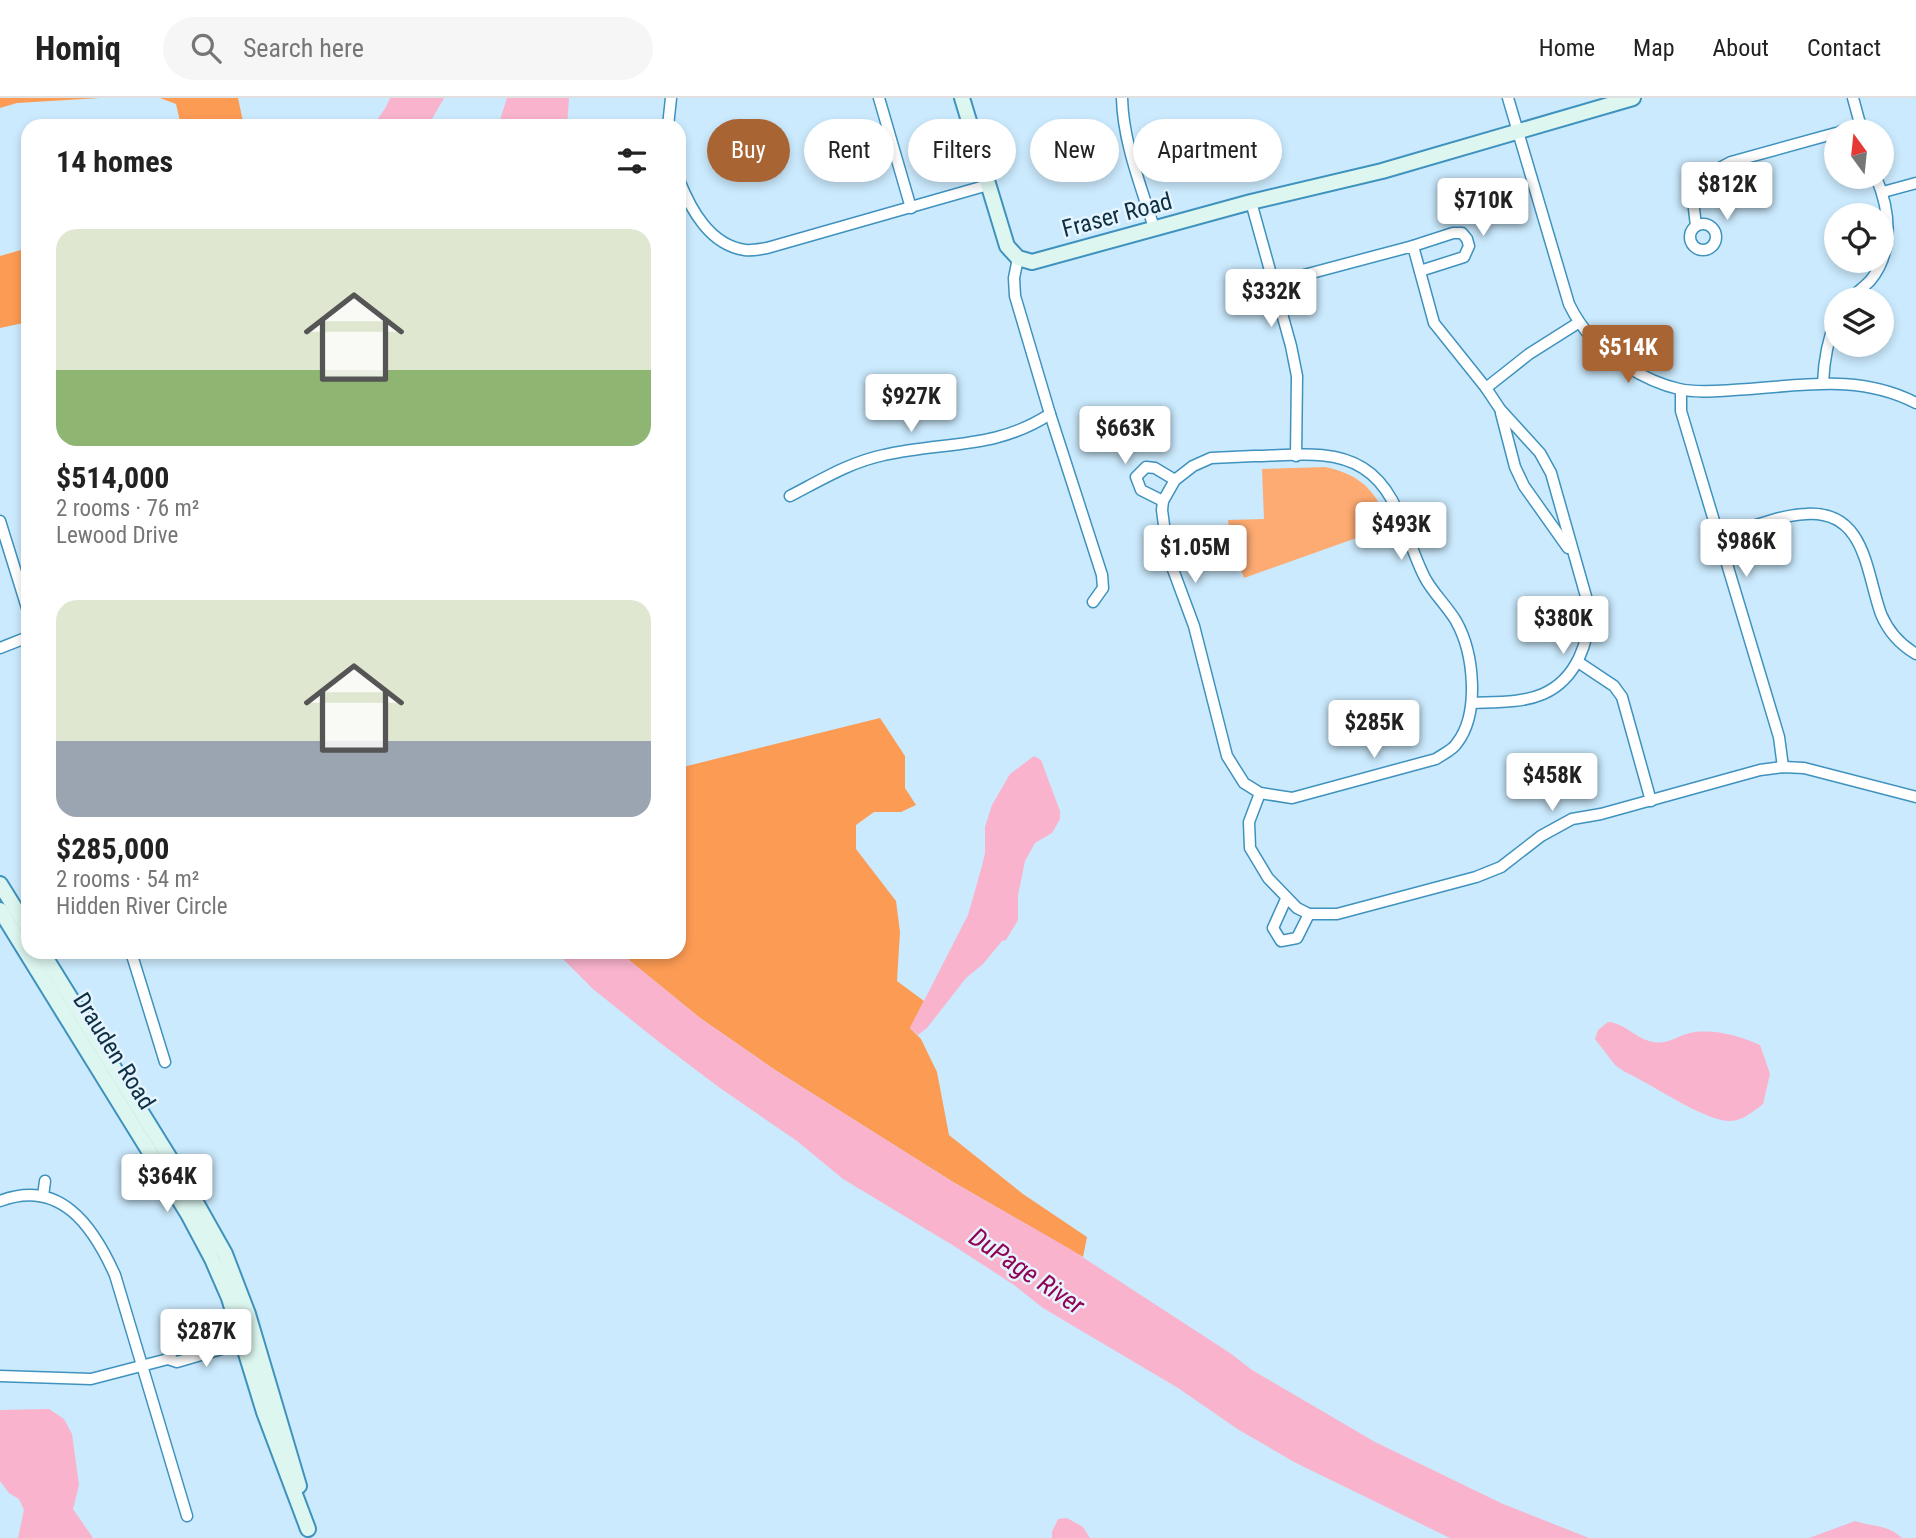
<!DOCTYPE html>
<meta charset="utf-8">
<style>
:root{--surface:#fff;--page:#f6f6f6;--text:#222;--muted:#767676;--line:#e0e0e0;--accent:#a86533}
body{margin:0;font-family:"Roboto Condensed",sans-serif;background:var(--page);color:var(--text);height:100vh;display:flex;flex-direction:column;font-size:26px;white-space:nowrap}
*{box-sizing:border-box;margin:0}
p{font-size:23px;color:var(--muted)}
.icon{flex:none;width:38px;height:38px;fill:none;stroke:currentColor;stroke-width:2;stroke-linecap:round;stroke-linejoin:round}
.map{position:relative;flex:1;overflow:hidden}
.details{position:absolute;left:21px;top:21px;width:665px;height:840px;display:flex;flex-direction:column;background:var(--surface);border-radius:21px;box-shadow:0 4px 10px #0003}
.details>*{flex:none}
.top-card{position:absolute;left:707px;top:21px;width:665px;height:63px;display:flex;gap:14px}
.needle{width:46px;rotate:345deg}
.controls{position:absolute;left:1824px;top:21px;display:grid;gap:14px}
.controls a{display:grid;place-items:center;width:70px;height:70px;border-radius:50%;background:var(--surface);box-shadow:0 4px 10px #0003;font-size:35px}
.price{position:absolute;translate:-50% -60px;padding:0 16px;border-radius:7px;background:#fff;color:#222;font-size:23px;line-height:46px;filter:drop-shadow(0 2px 4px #0008)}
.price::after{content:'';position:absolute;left:50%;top:42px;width:21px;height:16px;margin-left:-10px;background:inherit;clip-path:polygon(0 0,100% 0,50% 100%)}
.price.active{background:var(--accent);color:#fff}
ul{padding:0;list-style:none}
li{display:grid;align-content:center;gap:14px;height:371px;padding:0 35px}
li span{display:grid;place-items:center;height:217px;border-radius:21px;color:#555}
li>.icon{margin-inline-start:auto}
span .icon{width:126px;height:126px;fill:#fffc;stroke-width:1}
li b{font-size:30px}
h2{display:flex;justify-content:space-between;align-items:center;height:84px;padding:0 35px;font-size:30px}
.chip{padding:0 24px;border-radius:32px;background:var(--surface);box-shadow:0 4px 10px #0003;font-size:24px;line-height:63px}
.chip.active{background:var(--accent);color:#fff}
header{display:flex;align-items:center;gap:42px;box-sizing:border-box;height:98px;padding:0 35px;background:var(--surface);border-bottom:2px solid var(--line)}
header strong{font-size:33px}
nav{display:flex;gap:38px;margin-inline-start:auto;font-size:24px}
.search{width:490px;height:63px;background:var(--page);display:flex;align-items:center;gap:18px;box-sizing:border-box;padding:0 24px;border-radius:38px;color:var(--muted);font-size:26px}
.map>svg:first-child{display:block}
</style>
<header>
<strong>Homiq</strong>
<div class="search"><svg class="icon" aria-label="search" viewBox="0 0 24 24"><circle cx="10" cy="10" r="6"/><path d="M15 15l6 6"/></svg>Search here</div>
<nav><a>Home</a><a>Map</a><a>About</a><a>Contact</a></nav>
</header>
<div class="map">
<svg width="1916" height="1440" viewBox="0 0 1916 1440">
<rect width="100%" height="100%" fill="#cbeafd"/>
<path fill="#fdab72" d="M1325,369C1363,377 1376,394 1390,428L1244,480L1231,447L1228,422L1264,421L1262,371Z"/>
<g fill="#fc9b54">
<polygon points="0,0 100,0 17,5 0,10"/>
<polygon points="160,0 238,0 244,28 181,28 176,6"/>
<polygon points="28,150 28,224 0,230 0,158"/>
<polygon points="880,620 905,658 905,690 916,707 901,714 874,714 856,727 856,751 896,803 900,834 897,883 924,903 910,930 921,941 937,974 949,1037 1023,1096 1087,1139 1083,1159 953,1084 775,972 700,920 619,854 679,854 679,670"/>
</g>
<g fill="#f9b3cd">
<polygon points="390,0 444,0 428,28 373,28 386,9"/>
<polygon points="507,0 569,0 567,28 498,28"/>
<polygon points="1034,658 1041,662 1060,713 1060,721 1052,735 1035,745 1025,763 1018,797 1018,822 1006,842 1002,843 983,866 966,880 927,930 918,937 910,930 968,817 982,768 985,755 985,729 992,707 1010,676"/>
<polygon points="556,854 619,854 700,920 775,972 953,1084 1070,1151 1230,1255 1252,1272 1375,1344 1503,1406 1589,1440 1450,1440 1296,1365 1239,1332 1178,1290 1043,1210 1014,1187 954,1148 843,1081 797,1043 720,990 659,944 593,891"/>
<path d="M1608,924C1625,925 1636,941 1653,944C1667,947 1677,938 1690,935C1712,930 1741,938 1760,947L1770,976L1763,1006C1754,1013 1741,1024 1729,1023C1702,1022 1652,986 1625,974L1615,967L1595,941L1598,932Z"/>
<polygon points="49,1311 64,1321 72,1336 79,1387 73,1411 93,1440 18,1440 24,1412 19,1401 9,1395 0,1383 0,1312"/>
<polygon points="1067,1420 1083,1429 1090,1440 1052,1440 1052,1434 1058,1421"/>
<path d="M1855,1423C1872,1429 1888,1426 1902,1440H1809Z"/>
</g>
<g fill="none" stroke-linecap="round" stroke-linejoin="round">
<g stroke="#3f92be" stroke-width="13">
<g id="street">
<polyline points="879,0 911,110"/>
<path d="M1122,0C1123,44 1141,88 1154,130"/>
<path d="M1508,0L1569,206C1582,233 1600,252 1626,268C1642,278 1661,287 1679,291C1696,295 1716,293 1733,292C1797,289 1856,274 1916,305"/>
<polyline points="1853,0 1862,33"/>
<polyline points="668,28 671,0"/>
<polyline points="1841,33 1861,28"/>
<path d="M679,82C691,112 710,147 745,152C751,153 760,151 767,150L988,87"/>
<polyline points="1883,94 1916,85"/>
<polyline points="1251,104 1291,248 1297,278 1296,358"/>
<circle cx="1703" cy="139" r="13"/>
<polyline points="1696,128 1693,102 1702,86 1714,73 1731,64 1836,35"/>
<polyline points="1413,148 1453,135 1462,135 1467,141 1469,148 1464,159 1420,173"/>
<polyline points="1018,160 1014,180 1015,198 1050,316 1102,477 1103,490 1093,504"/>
<path d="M1274,185L1413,148L1434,225L1486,290L1500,311L1540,355L1551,375L1589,509C1590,543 1577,581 1543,596C1522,605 1496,604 1473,605"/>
<path d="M1850,201C1856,195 1864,189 1870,183C1895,153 1890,112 1876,79"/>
<path d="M1823,285C1824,262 1827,243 1836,222"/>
<polyline points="1486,290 1529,256 1578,225"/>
<polyline points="1681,292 1681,313 1779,639 1783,669"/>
<polyline points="1501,315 1515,369 1524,388 1568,450"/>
<path d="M1254,358C1289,358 1332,350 1363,370C1400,393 1406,444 1425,480C1433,495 1447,508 1456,523C1474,555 1480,615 1457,645C1453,652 1443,656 1436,661L1292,700L1260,695L1244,685L1227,658L1194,528L1168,458L1162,412L1163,403L1175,382L1193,368L1211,360Z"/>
<path d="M790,398C821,382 850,364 884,357C944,343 995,352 1050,316"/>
<polyline points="1163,403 1141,392 1136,379 1146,369 1155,370 1175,382"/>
<polyline points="0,423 28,513"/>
<path d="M1718,440C1744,432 1778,417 1806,416C1866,412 1866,475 1881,516C1888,533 1901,547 1916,556"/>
<polyline points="0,550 28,539"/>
<polyline points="1578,564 1614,588 1622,599 1651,703"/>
<polyline points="1260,695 1249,724 1250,750 1268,780 1297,810 1309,816 1337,816 1476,779 1501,769 1541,738 1572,721 1601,716 1760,672 1783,669 1804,670 1916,699"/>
<polyline points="1286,801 1273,830 1281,843 1297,840 1309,816"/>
<polyline points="131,854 165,964"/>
<polyline points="43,1098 45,1083"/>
<path d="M0,1103C60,1080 93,1128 115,1177L187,1418"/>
<polyline points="168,1261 174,1251 242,1229"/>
<polyline points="0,1278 91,1281 168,1261 177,1264 249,1243"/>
</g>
</g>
<g stroke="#3f92be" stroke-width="18">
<g id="secondary">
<polyline points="962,0 1007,148 1018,160 1032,164 1251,104 1382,73 1633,0"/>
<polyline points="0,786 28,831"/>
<polyline points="0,812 188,1116 212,1161 229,1200 264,1314 308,1431"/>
<polyline points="42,854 184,1083 225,1156 248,1216 299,1388"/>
</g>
</g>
<use href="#street" stroke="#fff" stroke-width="10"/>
<use href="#secondary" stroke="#ddf7f0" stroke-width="14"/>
</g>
<g text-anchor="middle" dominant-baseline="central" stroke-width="5" stroke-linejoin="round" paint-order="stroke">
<g font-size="24" fill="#0c3042" stroke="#e5f4fe">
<text transform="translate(1117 117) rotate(-15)">Fraser Road</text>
<text transform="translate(114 953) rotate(58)">Drauden Road</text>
</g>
<g font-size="26" font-style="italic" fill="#910354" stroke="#e5f4fe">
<text transform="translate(1027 1173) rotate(34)">DuPage River</text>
</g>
</g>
</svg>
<div class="controls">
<a><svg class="needle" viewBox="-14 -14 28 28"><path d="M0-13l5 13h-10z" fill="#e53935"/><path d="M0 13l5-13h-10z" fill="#767676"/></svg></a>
<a><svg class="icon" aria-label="locate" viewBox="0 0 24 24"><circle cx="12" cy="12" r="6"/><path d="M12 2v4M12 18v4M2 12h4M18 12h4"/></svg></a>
<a><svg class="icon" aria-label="layers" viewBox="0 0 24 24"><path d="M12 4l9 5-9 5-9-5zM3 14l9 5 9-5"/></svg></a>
</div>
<b class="price" style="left:1727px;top:124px">$812K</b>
<b class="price" style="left:1483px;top:140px">$710K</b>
<b class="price" style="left:1271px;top:231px">$332K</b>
<b class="price active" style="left:1628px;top:287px">$514K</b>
<b class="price" style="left:911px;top:336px">$927K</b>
<b class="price" style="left:1125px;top:368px">$663K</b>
<b class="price" style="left:1401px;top:464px">$493K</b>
<b class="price" style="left:1746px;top:481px">$986K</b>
<b class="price" style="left:1195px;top:487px">$1.05M</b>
<b class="price" style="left:1563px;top:558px">$380K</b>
<b class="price" style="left:1374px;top:662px">$285K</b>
<b class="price" style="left:1552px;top:715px">$458K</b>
<b class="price" style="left:167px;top:1116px">$364K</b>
<b class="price" style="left:206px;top:1271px">$287K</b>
<div class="top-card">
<a class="chip active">Buy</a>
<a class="chip">Rent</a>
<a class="chip">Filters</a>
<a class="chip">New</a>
<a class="chip">Apartment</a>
</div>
<section class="details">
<h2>14 homes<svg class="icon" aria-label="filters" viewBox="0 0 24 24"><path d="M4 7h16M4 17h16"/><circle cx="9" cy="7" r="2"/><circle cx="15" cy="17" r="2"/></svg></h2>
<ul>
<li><span style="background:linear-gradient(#dfe7d0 65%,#8fb573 0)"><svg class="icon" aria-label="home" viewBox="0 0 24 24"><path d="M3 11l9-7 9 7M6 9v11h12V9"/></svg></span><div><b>$514,000</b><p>2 rooms · 76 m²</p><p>Lewood Drive</p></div></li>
<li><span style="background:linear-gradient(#dfe7d0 65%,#9aa5b1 0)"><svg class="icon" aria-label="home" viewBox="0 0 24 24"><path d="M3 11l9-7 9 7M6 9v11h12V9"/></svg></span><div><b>$285,000</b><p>2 rooms · 54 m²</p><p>Hidden River Circle</p></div></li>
</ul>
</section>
</div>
